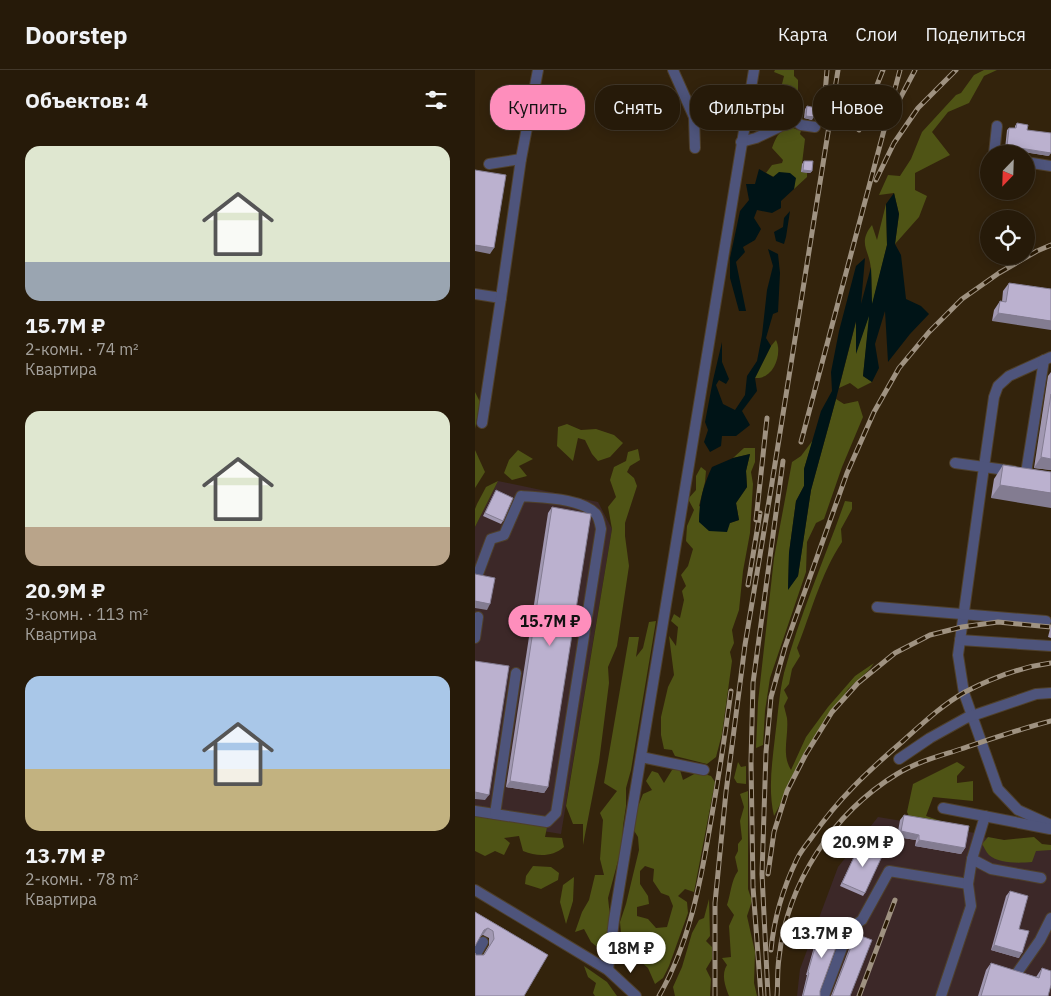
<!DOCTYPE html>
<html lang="ru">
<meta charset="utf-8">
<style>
:root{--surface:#261a09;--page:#2e2312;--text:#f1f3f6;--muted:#a4a19c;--line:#42382a;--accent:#fe8ebc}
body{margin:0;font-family:"IBM Plex Sans",sans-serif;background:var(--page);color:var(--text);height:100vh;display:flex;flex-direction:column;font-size:19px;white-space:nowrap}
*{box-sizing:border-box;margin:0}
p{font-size:16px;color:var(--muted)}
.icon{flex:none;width:28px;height:28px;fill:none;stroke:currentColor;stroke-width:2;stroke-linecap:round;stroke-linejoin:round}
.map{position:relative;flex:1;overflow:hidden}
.sheet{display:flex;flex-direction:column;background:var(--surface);width:475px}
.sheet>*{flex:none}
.hud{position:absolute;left:15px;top:15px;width:475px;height:45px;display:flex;gap:10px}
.needle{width:32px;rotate:203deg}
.controls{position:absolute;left:505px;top:75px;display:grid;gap:10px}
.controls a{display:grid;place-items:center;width:55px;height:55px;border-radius:50%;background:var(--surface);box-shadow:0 2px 12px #0003,0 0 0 1px var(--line);font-size:25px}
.price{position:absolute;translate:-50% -42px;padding:0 11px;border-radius:18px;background:#fff;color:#222;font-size:16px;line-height:32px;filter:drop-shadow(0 1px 2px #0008)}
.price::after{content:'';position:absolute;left:50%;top:30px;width:15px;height:11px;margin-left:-8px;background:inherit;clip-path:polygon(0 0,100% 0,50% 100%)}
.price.selected{background:var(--accent);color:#111}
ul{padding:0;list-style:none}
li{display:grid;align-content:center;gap:10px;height:265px;padding:0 25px}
li span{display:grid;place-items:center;height:155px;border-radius:15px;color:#555}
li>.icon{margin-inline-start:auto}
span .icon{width:90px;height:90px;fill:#fffc;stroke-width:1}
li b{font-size:21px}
h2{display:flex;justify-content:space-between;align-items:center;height:60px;padding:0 25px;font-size:21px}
.tag{padding:0 18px;border-radius:20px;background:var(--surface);box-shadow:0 2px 12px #0003,0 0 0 1px var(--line);font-size:18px;line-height:45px}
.tag.selected{background:var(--accent);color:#111}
header{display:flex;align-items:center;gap:30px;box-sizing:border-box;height:70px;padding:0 25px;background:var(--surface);border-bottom:1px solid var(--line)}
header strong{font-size:24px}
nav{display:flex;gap:28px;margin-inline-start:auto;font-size:18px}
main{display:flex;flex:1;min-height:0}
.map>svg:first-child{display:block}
</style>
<header>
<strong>Doorstep</strong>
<nav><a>Карта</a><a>Слои</a><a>Поделиться</a></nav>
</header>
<main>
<section class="sheet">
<h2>Объектов: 4<svg class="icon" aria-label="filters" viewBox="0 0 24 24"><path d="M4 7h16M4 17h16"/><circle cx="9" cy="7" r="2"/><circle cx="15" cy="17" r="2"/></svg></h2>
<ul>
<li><span style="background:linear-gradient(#dfe7d0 75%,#9aa5b1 0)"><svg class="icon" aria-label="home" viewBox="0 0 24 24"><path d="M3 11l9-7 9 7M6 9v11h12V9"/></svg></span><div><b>15.7M ₽</b><p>2-комн. · 74 m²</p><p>Квартира</p></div></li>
<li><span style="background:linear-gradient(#dfe7d0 75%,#b9a48a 0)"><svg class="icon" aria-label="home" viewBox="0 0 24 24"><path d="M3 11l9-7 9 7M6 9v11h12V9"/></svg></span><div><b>20.9M ₽</b><p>3-комн. · 113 m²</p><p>Квартира</p></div></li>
<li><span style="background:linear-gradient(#a9c7e8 60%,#c2b280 0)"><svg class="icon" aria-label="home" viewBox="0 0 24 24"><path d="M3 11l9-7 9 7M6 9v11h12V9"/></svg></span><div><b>13.7M ₽</b><p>2-комн. · 78 m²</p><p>Квартира</p></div></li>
</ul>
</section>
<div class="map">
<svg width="576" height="926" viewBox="0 0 576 926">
<rect width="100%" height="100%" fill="#33230c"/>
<g fill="#3c2828">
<polygon points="23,411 123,432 137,459 86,764 0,750 0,457"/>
<polygon points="403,747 500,763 500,766 576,776 576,926 322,926 325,899 363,797"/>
</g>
<g fill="#4f5415" fill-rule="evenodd">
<polygon points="300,0 319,0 319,6 323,10 323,24 315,31 305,33 299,25 307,14 309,6 299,2"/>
<polygon points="509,0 522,0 509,6 494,33 473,42 457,62 475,85 440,103 440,120 452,126 444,147 420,174 424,144 419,123 404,125 413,105 425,106 436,89 447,62 481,25 486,23 499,5"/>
<path d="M318,58L326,61L325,64L330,69L326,102L332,103V107L319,119L320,108L299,107L291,103L297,95L307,93L308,90L297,78C302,65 304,60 318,58Z"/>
<path d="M411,134L412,175L397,236C396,224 397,212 396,200C395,180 382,174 397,155L402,170Z"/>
<polygon points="395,242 388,306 397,312 383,319 375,313 364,318 382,248 381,282"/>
<path d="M301,270C308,284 298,310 280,308L296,276Z"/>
<polygon points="0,322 5,332 0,359"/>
<polygon points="361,329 369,334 383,331 388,347 367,397 349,449 341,453 332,472 331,502 295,608 290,641 288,675 281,678 283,632 299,488 317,392 326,386 338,370 329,399 329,416 321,431 314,483 313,519 323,506 336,420"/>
<polygon points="92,354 106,360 121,359 139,365 148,373 135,387 123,391 117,384 110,370 103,368 98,391 82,376 83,357"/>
<polygon points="269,378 280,378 280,392 276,402 278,414 275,463 268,501 264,540 257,560 259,573 255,582 257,591 247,664 241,687 232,694 200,686 197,680 189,679 186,665 186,647 193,617 199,605 194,566 201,576 203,557 196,551 199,544 205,548 209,530 207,521 211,516 206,505 213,496 218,479 211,471 212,456 219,440 213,429 221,420 221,406 226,397 231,401 230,412 224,436 255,453 264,450 261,433 272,417 271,401 275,384 258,388"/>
<polygon points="163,379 165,390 155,396 152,402 159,408 162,416 150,453 150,466 154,496 142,576 133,597 134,613 124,692 108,775 108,754 98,754 91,736 137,459 133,437 141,427 135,410 139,397 151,391 153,382"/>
<polygon points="0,380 10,402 0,418"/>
<polygon points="43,380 58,389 44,396 52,406 37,410 29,403 34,390"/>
<polygon points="23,411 0,457 0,439 2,434 11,417"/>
<path d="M370,431L377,432V439L366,459L367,472C346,503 336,543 322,578L325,586L317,599L314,614L309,620L313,628L309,636C310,640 311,644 312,648C314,666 306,684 316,700L331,667L353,637L380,606L399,593L394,600L373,619L358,644L345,659L299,746C293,719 297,694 300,667C303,645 304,624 309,603C325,544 350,488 370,431Z"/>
<polygon points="181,551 156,700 151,718 151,736 148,756 147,776 133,828 135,846 131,871 126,880 116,872 109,859 100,862 107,842 114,830 120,805 129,805 125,789 128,750 125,743 142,721 129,713 154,567 164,567 161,587 168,578 174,552"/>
<polygon points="263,692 266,697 271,696 271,714 262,713 259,708"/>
<polygon points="482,692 490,697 482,706 482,713 498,711 498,731 458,727 451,746 472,753 437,752 432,742 438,714"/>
<path d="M197,700H205L208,710L223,702L236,706L240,712L219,822L210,819L203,826L212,832L213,843L194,896L188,908L180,914L173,898L157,884L148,887L142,867L146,863L145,852L151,834L164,780L163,767L158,759L162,739L168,724L177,720L171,711L177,701L183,703L189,713ZM170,796L179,799L178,811L186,823L194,826L198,836L192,857L181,858L173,849L162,846V837L174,834L173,826L165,814V801Z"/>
<path d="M273,721V819L277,831L272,846L280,882L279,913L282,926H254C250,916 246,904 252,895L247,888L256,887L254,856L259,845L252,835C256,823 256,811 263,801L260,787L263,781V774L267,769L265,751L269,737L265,724Z"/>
<path d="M0,746L72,757L70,767L87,768L89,777C77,787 63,787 48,781L44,766L29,768L35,773L29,785L20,781L10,786L0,781Z"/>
<path d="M513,767L529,770L559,767L567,774L576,775V780L561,781L557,792C544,793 524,794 514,785C511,782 509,777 507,774Z"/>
<polygon points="58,796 76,797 84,803 83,810 66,819 50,814 51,806"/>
<polygon points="99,807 98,831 91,854 85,832 88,815"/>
<polygon points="234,829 235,866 231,871 237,877 237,889 231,899 236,909 235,926 200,926 198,917 207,897 217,863 224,850 229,848"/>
<polygon points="109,896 132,912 142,926 120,926 118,923 121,913 113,907"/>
</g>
<g fill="#001417">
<polygon points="284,99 298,107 304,102 315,103 321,108 319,119 306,131 306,138 297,143 282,140 279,148 286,159 280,170 268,177 270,182 261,192 271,241 264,241 255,208 255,188 265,141 274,130 271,114 280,114"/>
<polygon points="419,123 424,144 420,174 426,185 431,229 446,236 454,244 435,264 413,292 410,241 400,274 404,298 397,312 388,306 394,246 381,284 381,251 361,329 336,420 323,506 313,520 314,483 321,431 329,416 329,399 346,341 357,321 356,302 364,261 381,196 390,188 386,234 396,197 397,234 412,175 411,134"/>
<polygon points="315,141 311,167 309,174 301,171 299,162 308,157 309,148"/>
<polygon points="293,179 303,184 305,203 303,242 298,244 291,268 296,276 280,308 282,321 267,341 275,355 261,366 247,366 246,376 235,382 229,372 233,360 230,352 238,310 247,272 247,292 254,309 251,314 244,310 241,315 248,334 260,340 270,325 272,306 282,291 287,265 292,220 298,196"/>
<path d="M275,384L271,401L272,417L261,433L264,450L255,453L252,462L234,461L224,452C224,432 228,416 237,397L258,388Z"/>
</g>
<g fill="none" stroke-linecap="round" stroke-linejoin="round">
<g stroke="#4f402b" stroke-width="12">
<g id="minor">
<polyline points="198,0 219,47 220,78"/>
<polyline points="266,72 281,68 319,50 326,55 340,57"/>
<polyline points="519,84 522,56"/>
<polyline points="551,92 576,96"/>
<polyline points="14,94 46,89"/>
<polyline points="0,224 26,228 46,89 63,0"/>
<polyline points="576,287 534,306 523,316 519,327 509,397 483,585 489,623 523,719 543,740 576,755"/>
<polyline points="7,353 26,228"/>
<polyline points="480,393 538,401"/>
<polyline points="551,403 569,290"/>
<polyline points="402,537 571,551"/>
<polyline points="0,568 3,547"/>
<polyline points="485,570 576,576"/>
<polyline points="166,687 229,700"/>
<polyline points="424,689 455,668 491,648 561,624 576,623"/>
<polyline points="468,738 575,759"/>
<path d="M0,741L72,752L81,743L126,459C125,454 124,448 121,444C106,428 68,428 46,426L29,465L16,469L3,504"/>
<polyline points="20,744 41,603"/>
<polyline points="497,789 516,799 566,808"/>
<polyline points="0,820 133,900 161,926"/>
<polyline points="0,886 8,872"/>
<polyline points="133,900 139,850 279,0"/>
<polyline points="542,903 565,870 576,848"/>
<polyline points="349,926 374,859 387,850 414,801 493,814"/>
<polyline points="466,926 496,836 493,814 497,789 510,746"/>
</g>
</g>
<use href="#minor" stroke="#4e547b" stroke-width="10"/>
<g stroke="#9f9281" stroke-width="5">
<g id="rail">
<polyline points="350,24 352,0"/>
<polyline points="421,36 440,0"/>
<polyline points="384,60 408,0"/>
<polyline points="401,110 419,73 443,38 481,0"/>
<polyline points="326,372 425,0"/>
<polyline points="281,450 292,348"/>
<polyline points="273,515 285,443"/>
<polyline points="293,804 299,762 312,721 331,684 357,642 383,613 420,583 455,565 487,557 523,552 576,557"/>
<path d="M296,880C299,848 308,818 322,789C326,781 332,774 337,767C364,728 392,702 428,671C447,654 467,635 490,622C517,608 546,597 576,593"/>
<path d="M184,926C214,874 225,815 235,756C243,711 250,666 256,621"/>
<polyline points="240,926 240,833 251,722 270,575 296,419 363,0"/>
<polyline points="286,926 278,817 276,691 278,613 308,391"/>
<polyline points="293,926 287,804 291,682 296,627 310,577 372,403 399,342 424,298 454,262 487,229 524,203 562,181 576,175"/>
<path d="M302,926C303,914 302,901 304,888C312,813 358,743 422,704C441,692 465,686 486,679C516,669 545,659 576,651"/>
<polyline points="384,926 420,830"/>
</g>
</g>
<use href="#rail" stroke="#291903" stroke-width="3" stroke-dasharray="9" stroke-linecap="butt"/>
</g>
<g fill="#a198b2">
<polygon points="332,36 337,50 329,48 330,39"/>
<polygon points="542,53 552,60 574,86 530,79 532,60 534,58 540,58 540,56"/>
<polygon points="329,91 337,101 335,103 326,102 327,94"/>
<polygon points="534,213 576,219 517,251 519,240 525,231 527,232 528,221"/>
<polygon points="576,302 576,400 559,398 573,306"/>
<polygon points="528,395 576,402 516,428 519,409"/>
<polygon points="21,420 28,451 26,454 8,446"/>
<polygon points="77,437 73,717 69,723 31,717 73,443"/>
<polygon points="576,555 576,568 573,567"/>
<polygon points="429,745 490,778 486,784 440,776 441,770 422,767 425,750"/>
<polygon points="386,772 390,823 388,826 365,816"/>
<polygon points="535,821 544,859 544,888 516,880 531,826"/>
<polygon points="0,842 73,885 1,885 8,885 14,875 14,868 8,865 5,866"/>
<polygon points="347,853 345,921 345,926 327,926 332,905 331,905 345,856"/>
<polygon points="381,864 375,926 356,926 379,866"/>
<polygon points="516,893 561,907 567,898 573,926 503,926 511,900"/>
</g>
<g fill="#837c91">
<polygon points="331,46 339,47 337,50 329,48"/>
<polygon points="532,76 576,83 574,86 530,79"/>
<polygon points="328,100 337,101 335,103 326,102"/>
<polygon points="0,175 19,178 15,184 0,181"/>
<polygon points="523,243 576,251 576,260 517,251"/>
<polygon points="566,387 576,389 576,400 559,398"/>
<polygon points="525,415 576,423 576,438 516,428"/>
<polygon points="0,531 15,534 12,540 0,538"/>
<polygon points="35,711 73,717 69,723 31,717"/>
<polygon points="0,722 14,725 10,730 0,729"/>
<polygon points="426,761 444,765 441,770 422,767"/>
<polygon points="444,770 490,778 486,784 440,776"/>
<polygon points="13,858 8,865 4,866 9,860"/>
<polygon points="519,875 547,883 544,888 516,880"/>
</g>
<g fill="#bbb1cf" stroke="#837c91">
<polygon points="332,36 341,38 339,47 331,46"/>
<polygon points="542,53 553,55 552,60 576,63 576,83 532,76 534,58 541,58"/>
<polygon points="329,91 338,91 337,101 328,100"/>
<polygon points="0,100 31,105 19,178 0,175"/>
<polygon points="534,213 576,219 576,251 523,243 525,231 531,232"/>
<polygon points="576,324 576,389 566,387"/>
<polygon points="528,395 576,402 576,423 525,415"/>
<polygon points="21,420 38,428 28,451 10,443"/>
<polygon points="77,437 116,444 73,717 35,711"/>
<polygon points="0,504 20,508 15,534 0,531"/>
<polygon points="0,591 34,596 14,725 0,722"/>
<polygon points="429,745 494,756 490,778 444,770 444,765 426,761"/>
<polygon points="386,772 409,782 390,823 367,813"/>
<polygon points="535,821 553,826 544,859 554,861 547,883 519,875"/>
<polygon points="0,842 73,885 49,926 0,926 0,883 1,885 9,885 19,869 18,861 13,858 9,860 0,876"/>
<polygon points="347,853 367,861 345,921 345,926 328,926 334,903 333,902"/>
<polygon points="381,864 397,870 375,926 357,926"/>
<polygon points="516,893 564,908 567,898 576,901 576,915 573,926 506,926"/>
</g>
</svg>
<div class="controls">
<a><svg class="needle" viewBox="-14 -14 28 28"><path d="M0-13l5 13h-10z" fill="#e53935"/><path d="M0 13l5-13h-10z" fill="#a4a19c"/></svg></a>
<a><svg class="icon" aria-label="locate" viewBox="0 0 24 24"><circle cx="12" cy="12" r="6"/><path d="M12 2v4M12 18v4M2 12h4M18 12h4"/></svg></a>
</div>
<b class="price selected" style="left:75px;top:577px">15.7M ₽</b>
<b class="price" style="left:388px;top:798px">20.9M ₽</b>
<b class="price" style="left:347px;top:889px">13.7M ₽</b>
<b class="price" style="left:156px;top:904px">18M ₽</b>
<div class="hud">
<a class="tag selected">Купить</a>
<a class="tag">Снять</a>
<a class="tag">Фильтры</a>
<a class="tag">Новое</a>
</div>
</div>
</main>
